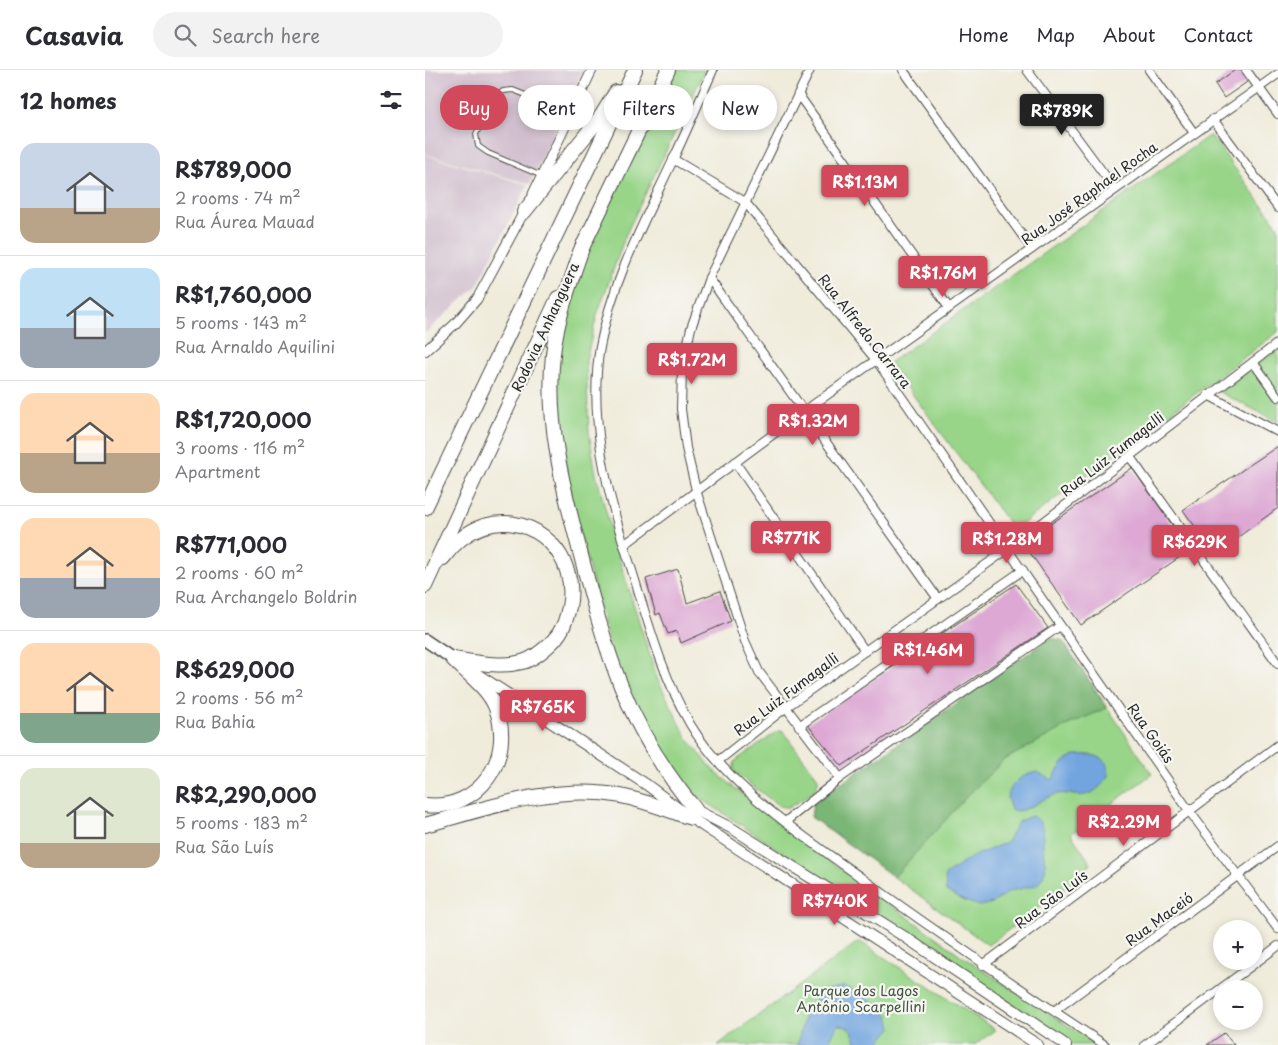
<!DOCTYPE html>
<meta charset="utf-8">
<style>
:root{--surface:#fff;--page:#f2f2f3;--text:#2b2b33;--muted:#7c7c81;--line:#e1e1e2;--accent:#d1495b}
body{margin:0;font-family:"Playpen Sans",sans-serif;background:var(--page);color:var(--text);height:100vh;display:flex;flex-direction:column;font-size:19px;white-space:nowrap}
*{box-sizing:border-box;margin:0}
p{font-size:16px;color:var(--muted)}
.icon{flex:none;width:28px;height:28px;fill:none;stroke:currentColor;stroke-width:2;stroke-linecap:round;stroke-linejoin:round}
.map{position:relative;flex:1;overflow:hidden}
.drawer{display:flex;flex-direction:column;background:var(--surface);width:425px}
.drawer>*{flex:none}
.hud{position:absolute;left:15px;top:15px;width:475px;height:45px;display:flex;gap:10px}
.fabs{position:absolute;left:788px;top:850px;display:grid;gap:10px}
.fabs a{display:grid;place-items:center;width:50px;height:50px;border-radius:50%;background:var(--surface);box-shadow:0 2px 8px #0003;font-size:25px}
.price{position:absolute;translate:-50% -42px;padding:0 11px;border-radius:5px;background:var(--accent);color:#fff;font-size:16px;line-height:32px;filter:drop-shadow(0 1px 2px #0008)}
.price::after{content:'';position:absolute;left:50%;top:30px;width:15px;height:11px;margin-left:-8px;background:inherit;clip-path:polygon(0 0,100% 0,50% 100%)}
.price.on{background:#222;color:#fff}
ul{padding:0;list-style:none}
li{display:flex;align-items:center;gap:15px;height:125px;padding:0 20px}
li+li{border-top:1px solid var(--line)}
li span{display:grid;place-items:center;flex:none;width:140px;height:100px;border-radius:15px;color:#555}
li>.icon{margin-inline-start:auto}
span .icon{width:60px;height:60px;fill:#fffc;stroke-width:1}
li b{font-size:21px}
h2{display:flex;justify-content:space-between;align-items:center;height:60px;padding:0 20px;font-size:21px}
.tag{padding:0 18px;border-radius:22px;background:var(--surface);box-shadow:0 2px 8px #0003;font-size:18px;line-height:45px}
.tag.on{background:var(--accent);color:#fff}
header{display:flex;align-items:center;gap:30px;box-sizing:border-box;height:70px;padding:0 25px;background:var(--surface);border-bottom:1px solid var(--line)}
header strong{font-size:24px}
nav{display:flex;gap:28px;margin-inline-start:auto;font-size:18px}
.search{width:350px;height:45px;background:var(--page);display:flex;align-items:center;gap:12px;box-sizing:border-box;padding:0 18px;border-radius:28px;color:var(--muted);font-size:19px}
main{display:flex;flex:1;min-height:0}
.map>svg:first-child{display:block}
</style>
<header>
<strong>Casavia</strong>
<div class="search"><svg class="icon" aria-label="search" viewBox="0 0 24 24"><circle cx="10" cy="10" r="6"/><path d="M15 15l6 6"/></svg>Search here</div>
<nav><a>Home</a><a>Map</a><a>About</a><a>Contact</a></nav>
</header>
<main>
<section class="drawer">
<h2>12 homes<svg class="icon" aria-label="filters" viewBox="0 0 24 24"><path d="M4 7h16M4 17h16"/><circle cx="9" cy="7" r="2"/><circle cx="15" cy="17" r="2"/></svg></h2>
<ul>
<li><span style="background:linear-gradient(#c9d6e8 65%,#b9a48a 0)"><svg class="icon" aria-label="home" viewBox="0 0 24 24"><path d="M3 11l9-7 9 7M6 9v11h12V9"/></svg></span><div><b>R$789,000</b><p>2 rooms · 74 m²</p><p>Rua Áurea Mauad</p></div></li>
<li><span style="background:linear-gradient(#bfe0f5 60%,#9aa5b1 0)"><svg class="icon" aria-label="home" viewBox="0 0 24 24"><path d="M3 11l9-7 9 7M6 9v11h12V9"/></svg></span><div><b>R$1,760,000</b><p>5 rooms · 143 m²</p><p>Rua Arnaldo Aquilini</p></div></li>
<li><span style="background:linear-gradient(#ffd9b3 60%,#b9a48a 0)"><svg class="icon" aria-label="home" viewBox="0 0 24 24"><path d="M3 11l9-7 9 7M6 9v11h12V9"/></svg></span><div><b>R$1,720,000</b><p>3 rooms · 116 m²</p><p>Apartment</p></div></li>
<li><span style="background:linear-gradient(#ffd9b3 60%,#9aa5b1 0)"><svg class="icon" aria-label="home" viewBox="0 0 24 24"><path d="M3 11l9-7 9 7M6 9v11h12V9"/></svg></span><div><b>R$771,000</b><p>2 rooms · 60 m²</p><p>Rua Archangelo Boldrin</p></div></li>
<li><span style="background:linear-gradient(#ffd9b3 70%,#7fa58c 0)"><svg class="icon" aria-label="home" viewBox="0 0 24 24"><path d="M3 11l9-7 9 7M6 9v11h12V9"/></svg></span><div><b>R$629,000</b><p>2 rooms · 56 m²</p><p>Rua Bahia</p></div></li>
<li><span style="background:linear-gradient(#dfe7d0 75%,#b9a48a 0)"><svg class="icon" aria-label="home" viewBox="0 0 24 24"><path d="M3 11l9-7 9 7M6 9v11h12V9"/></svg></span><div><b>R$2,290,000</b><p>5 rooms · 183 m²</p><p>Rua São Luís</p></div></li>
</ul>
</section>
<div class="map">
<svg width="853" height="975" viewBox="0 0 853 975">
<rect width="100%" height="100%" fill="#f6f6f2"/>
<filter id="ink" filterUnits="userSpaceOnUse"><feTurbulence type="fractalNoise" baseFrequency=".02" numOctaves="2"/><feDisplacementMap in="SourceGraphic" scale="10" xChannelSelector="R" yChannelSelector="G"/><feConvolveMatrix kernelMatrix="1 2 1 2 8 2 1 2 1" color-interpolation-filters="sRGB"/></filter>
<filter id="wash" filterUnits="userSpaceOnUse"><feTurbulence type="fractalNoise" baseFrequency=".0096" numOctaves="4" result="noise"/><feDisplacementMap in="SourceGraphic" scale="20" xChannelSelector="R" yChannelSelector="G"/><feGaussianBlur stdDeviation="1.12" result="paint"/><feColorMatrix in="noise" values="0 0 0 0 0 0 0 0 0 0 0 0 0 0 0 0 0 1.4 0 .05"/><feComposite in="paint" operator="in"/></filter>
<g filter="url(#wash)">
<rect width="100%" height="100%" fill="#f0ecdb"/>
<g fill="#d0bdcd">
<polygon points="0,0 158,0 105,114 0,84"/>
<polygon points="0,85 103,115 52,216 0,263"/>
</g>
<g fill="#99d589" stroke="#62805a">
<polygon points="248,0 280,0 201,164 172,245 161,290 164,362 171,404 192,482 232,608 262,668 288,700 356,756 544,891 672,975 649,975 269,724 248,703 216,650 186,582 152,453 130,341 131,285 159,179"/>
<polygon points="785,65 853,156 853,262 589,460 464,293"/>
<polygon points="853,279 853,352 794,322"/>
<polygon points="637,570 727,704 646,764 666,794 654,808 563,875 386,747"/>
<path d="M357,660L393,708C395,722 373,731 363,738L354,736L308,701L310,691L353,661Z"/>
<polygon points="434,871 571,960 549,975 293,975"/>
</g>
<polygon fill="#7ab675" stroke="#527050" points="625,568 637,570 682,638 643,655 579,690 543,725 469,807 386,747 388,733"/>
<g fill="#72a5de" stroke="#4e6884">
<path d="M649,685C667,684 684,684 684,706C679,713 672,721 664,724C653,728 643,722 633,724C616,727 604,744 586,740L582,728C586,713 596,705 612,702L627,710L637,694Z"/>
<path d="M606,746C622,752 617,764 618,777C619,796 625,799 612,815L585,821L568,833L554,836L537,830L521,821L520,805L547,787L582,772L593,752Z"/>
<path d="M420,916L442,928L464,945L467,958L452,975H428L431,971C427,961 425,955 413,955L402,975H372L380,945L398,921Z"/>
</g>
<g id="blocks">
<g fill="#dda8d4">
<polygon points="810,0 818,0 822,6 822,12 799,28 790,14"/>
<polygon points="853,376 853,438 790,484 758,440"/>
<polygon points="707,398 765,480 656,555 598,473"/>
<polygon points="253,499 262,533 295,521 306,551 256,573 252,561 243,564 235,543 231,545 221,509"/>
<polygon points="591,514 623,558 417,696 382,654"/>
<polygon points="799,963 809,975 782,975"/>
</g>
</g>
</g>
<g filter="url(#ink)">
<use href="#blocks" fill-opacity="0" stroke="#494845" stroke-width="1"/>
<g fill="none" stroke-linecap="round" stroke-linejoin="round">
<g stroke="#494845" stroke-width="6">
<polyline id="service" points="117,106 63,83 53,76 51,64 69,28 78,21 88,20 146,43"/>
</g>
<g stroke="#494845" stroke-width="10">
<g id="minor">
<path d="M288,0C275,30 262,60 248,90C220,150 187,211 175,277C163,346 182,423 203,488C221,544 236,604 265,654C303,718 379,766 438,809C517,866 598,921 680,975"/>
<polyline points="385,0 284,208 266,258 257,300 256,339 261,378 271,420 320,571 334,602 415,708"/>
<polyline points="478,0 607,179"/>
<polyline points="602,0 690,119"/>
<polyline points="724,0 769,63"/>
<polyline points="821,0 853,44"/>
<polyline points="373,24 524,238"/>
<polyline points="788,49 853,138"/>
<polyline points="248,89 320,132 451,290 765,742 853,859"/>
<polyline points="284,208 513,529"/>
<polyline points="828,292 853,327"/>
<polyline points="783,325 853,362"/>
<polyline points="705,387 853,594"/>
<polyline points="310,392 440,581"/>
<polyline points="199,475 378,342 853,4"/>
<polyline points="374,656 598,500"/>
<polyline points="293,691 360,638 583,479 853,273"/>
<polyline points="360,752 415,708 635,556"/>
<polyline points="558,895 853,675"/>
<polyline points="629,941 853,776"/>
<polyline points="720,975 853,876"/>
</g>
</g>
<g stroke="#494845" stroke-width="11">
<g id="tertiary">
<polyline points="108,124 167,0"/>
<polyline points="0,281 30,254 52,229 101,138"/>
</g>
</g>
<g stroke="#494845" stroke-width="12">
<g id="secondary">
<polyline points="49,602 222,715 266,748 613,975"/>
<polyline points="265,737 308,759 480,867 641,975"/>
</g>
</g>
<g stroke="#494845" stroke-width="14">
<polyline id="primary" points="0,570 28,589"/>
</g>
<g stroke="#494845" stroke-width="16">
<g id="motorway">
<polyline points="99,142 177,45 191,22"/>
<path d="M158,175C146,211 132,247 128,284C121,351 137,414 154,478C181,581 200,655 270,739"/>
<polyline points="155,182 243,0"/>
<polyline points="0,438 210,0"/>
<path d="M18,488C28,474 43,461 59,456C111,441 154,487 144,537C141,550 138,561 128,571C119,580 109,589 97,592C75,598 50,592 28,589"/>
<polyline points="0,516 133,228"/>
<path d="M0,735C54,741 90,689 71,638C64,619 42,603 28,589"/>
<path d="M0,755C63,738 131,713 196,726C220,731 243,740 266,748"/>
</g>
</g>
<use href="#service" stroke="#fff" stroke-width="4"/>
<use href="#minor" stroke="#fff" stroke-width="8"/>
<use href="#tertiary" stroke="#fff" stroke-width="9"/>
<use href="#secondary" stroke="#fff" stroke-width="10"/>
<use href="#primary" stroke="#fff" stroke-width="11"/>
<use href="#motorway" stroke="#fff" stroke-width="14"/>
</g>
</g>
<g text-anchor="middle" dominant-baseline="central" stroke-width="4.5" stroke-linejoin="round" paint-order="stroke">
<g font-size="14" fill="#2b2b2b" stroke="#f6f6f2">
<text transform="translate(664 123) rotate(-36)">Rua José Raphael Rocha</text>
<text transform="translate(120 257) rotate(-65)">Rodovia Anhanguera</text>
<text transform="translate(440 261) rotate(52)">Rua Alfredo Carrara</text>
<text transform="translate(687 384) rotate(-38)">Rua Luiz Fumagalli</text>
<text transform="translate(361 624) rotate(-37)">Rua Luiz Fumagalli</text>
<text transform="translate(726 663) rotate(55)">Rua Goiás</text>
<text transform="translate(626 829) rotate(-37)">Rua São Luís</text>
<text transform="translate(734 849) rotate(-36)">Rua Maceió</text>
</g>
<g font-size="14" fill="#465642" stroke="#f6f6f2">
<text x="436" y="920">Parque dos Lagos<tspan x="436" dy="16">Antônio Scarpellini</tspan></text>
</g>
</g>
</svg>
<div class="fabs">
<a>+</a>
<a>−</a>
</div>
<b class="price on" style="left:637px;top:66px">R$789K</b>
<b class="price" style="left:440px;top:137px">R$1.13M</b>
<b class="price" style="left:518px;top:228px">R$1.76M</b>
<b class="price" style="left:267px;top:315px">R$1.72M</b>
<b class="price" style="left:388px;top:376px">R$1.32M</b>
<b class="price" style="left:366px;top:493px">R$771K</b>
<b class="price" style="left:582px;top:494px">R$1.28M</b>
<b class="price" style="left:770px;top:497px">R$629K</b>
<b class="price" style="left:503px;top:605px">R$1.46M</b>
<b class="price" style="left:118px;top:662px">R$765K</b>
<b class="price" style="left:699px;top:777px">R$2.29M</b>
<b class="price" style="left:410px;top:856px">R$740K</b>
<div class="hud">
<a class="tag on">Buy</a>
<a class="tag">Rent</a>
<a class="tag">Filters</a>
<a class="tag">New</a>
</div>
</div>
</main>
